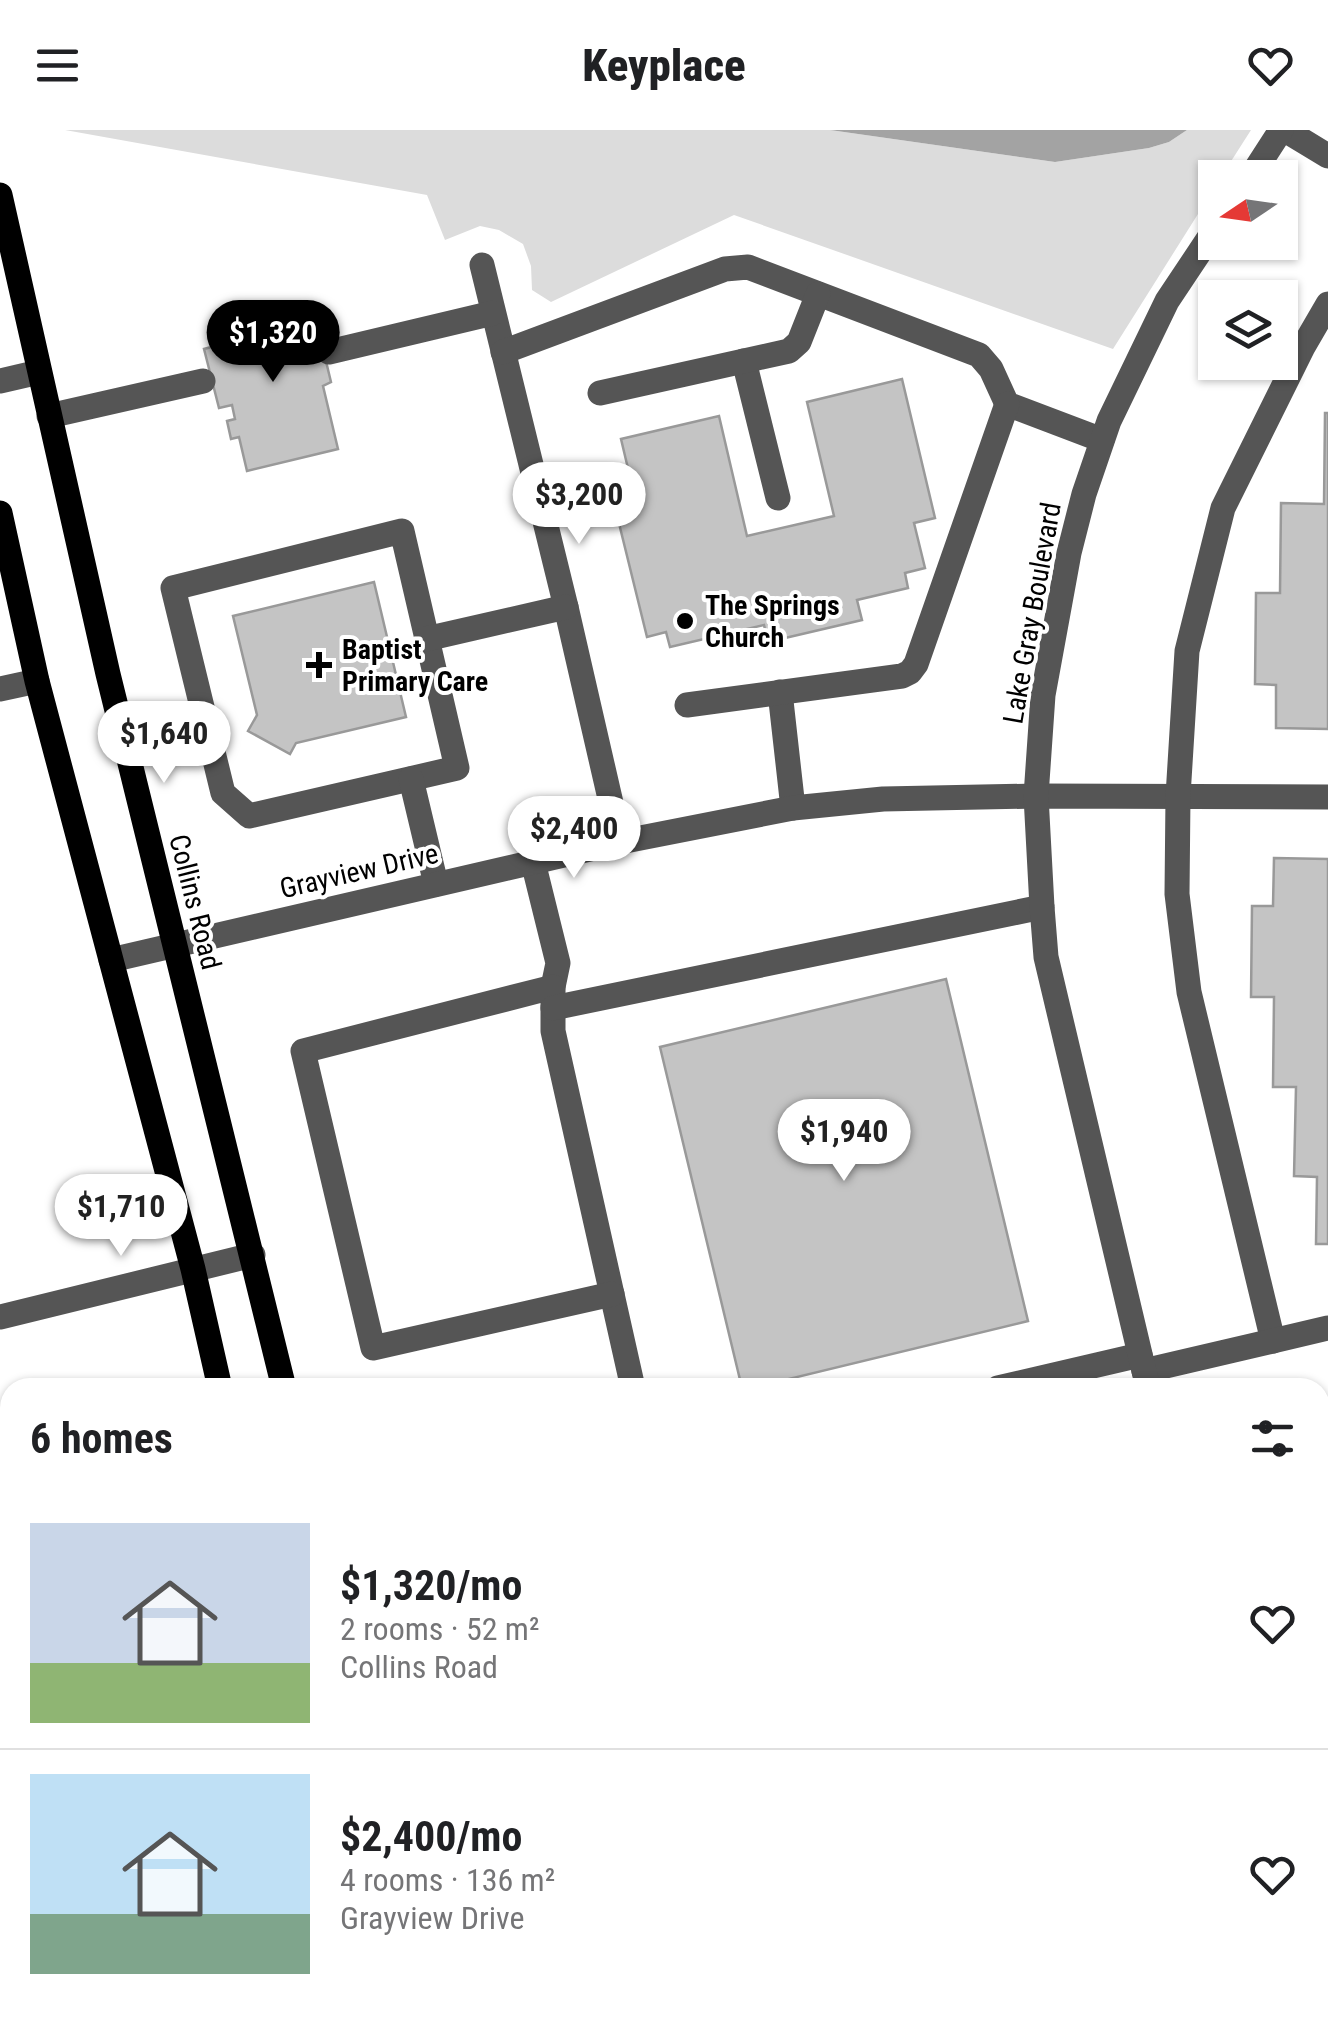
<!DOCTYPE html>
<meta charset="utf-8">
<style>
:root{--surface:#fff;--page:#f2f2f2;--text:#202124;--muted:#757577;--line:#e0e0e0;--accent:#000}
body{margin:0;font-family:"Roboto Condensed",sans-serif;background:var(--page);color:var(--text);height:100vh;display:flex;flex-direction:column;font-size:38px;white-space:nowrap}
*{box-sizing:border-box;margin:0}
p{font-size:32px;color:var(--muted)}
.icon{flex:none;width:55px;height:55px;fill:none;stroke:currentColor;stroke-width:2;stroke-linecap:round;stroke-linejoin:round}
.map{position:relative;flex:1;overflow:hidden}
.sheet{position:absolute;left:0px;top:1248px;width:1330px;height:642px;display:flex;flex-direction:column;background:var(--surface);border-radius:30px 30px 0 0;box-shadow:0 2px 8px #0004}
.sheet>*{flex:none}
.needle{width:65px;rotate:257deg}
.controls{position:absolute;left:1198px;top:30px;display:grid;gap:20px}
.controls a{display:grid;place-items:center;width:100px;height:100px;border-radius:0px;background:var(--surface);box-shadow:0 2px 8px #0004;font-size:50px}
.price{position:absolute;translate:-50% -85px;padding:0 22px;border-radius:35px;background:#fff;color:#222;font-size:32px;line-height:65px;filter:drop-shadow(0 2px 5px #0008)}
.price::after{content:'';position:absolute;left:50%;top:60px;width:30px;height:22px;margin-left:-15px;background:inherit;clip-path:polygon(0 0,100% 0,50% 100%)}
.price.active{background:var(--accent);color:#fff}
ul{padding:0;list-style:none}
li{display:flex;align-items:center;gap:30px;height:250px;padding:0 30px}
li+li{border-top:2px solid var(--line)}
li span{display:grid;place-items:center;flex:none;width:280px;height:200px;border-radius:0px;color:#555}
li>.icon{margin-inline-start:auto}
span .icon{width:120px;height:120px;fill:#fffc;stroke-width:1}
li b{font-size:42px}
h2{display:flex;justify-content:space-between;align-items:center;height:120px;padding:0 30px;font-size:42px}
header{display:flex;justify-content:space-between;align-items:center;height:130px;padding:0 30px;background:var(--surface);font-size:45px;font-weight:800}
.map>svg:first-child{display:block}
</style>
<header><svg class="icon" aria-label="menu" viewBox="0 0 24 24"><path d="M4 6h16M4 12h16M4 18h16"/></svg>Keyplace<svg class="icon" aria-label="heart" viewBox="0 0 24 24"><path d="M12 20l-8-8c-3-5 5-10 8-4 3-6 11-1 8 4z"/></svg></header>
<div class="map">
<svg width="1328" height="1889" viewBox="0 0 1328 1889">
<rect width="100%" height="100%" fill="#fff"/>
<g fill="#dcdcdc">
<polygon points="65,0 830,0 1055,32 1149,18 1169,12 1187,0 1251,0 1221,47 1215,48 1215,57 1113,219 734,85 551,172 532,160 531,136 523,114 499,100 480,96 445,110 427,65"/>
<polygon points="463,1880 829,1880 833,1889 465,1889"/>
</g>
<g fill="#a3a3a3">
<polygon points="830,0 1187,0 1169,12 1149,18 1055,32"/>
<polygon points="10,1416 10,1777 0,1779 0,1418"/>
</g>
<g fill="#c4c4c4" stroke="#999" stroke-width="2.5">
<polygon points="303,172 309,196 317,194 331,252 323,256 338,319 247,341 239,307 231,309 227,291 235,289 232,275 219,278 204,219 215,216 210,194"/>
<polygon points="902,249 935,388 914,393 925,438 905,443 908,458 857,470 862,490 768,512 764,495 670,517 666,502 647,507 614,373 635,368 621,309 719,286 747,406 834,386 807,272"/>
<polygon points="1325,283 1328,283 1328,599 1276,598 1276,555 1255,554 1256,463 1280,463 1281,373 1324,374"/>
<polygon points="374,452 406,587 296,613 290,624 248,601 257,585 233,486"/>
<polygon points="1274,728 1328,729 1328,1114 1316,1114 1317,1047 1294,1046 1296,957 1273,957 1274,867 1251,867 1252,776 1273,776"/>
<polygon points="946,849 1028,1191 752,1258 742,1258 660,917"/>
<polygon points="1328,1382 1328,1465 1320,1463 1320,1414"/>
<polygon points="998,1880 1200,1880 1204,1889 1002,1889"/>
</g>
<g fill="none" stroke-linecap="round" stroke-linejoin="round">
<g stroke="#555" stroke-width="25">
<polyline points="1285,0 1328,26"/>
<polyline points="1250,48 1281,0"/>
<polyline points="482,135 566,477 620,712"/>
<polyline points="329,222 493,183"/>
<polyline points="503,222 725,139 748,137 979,225 991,239 1007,274 1102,310"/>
<polyline points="744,231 778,368"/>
<polyline points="0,251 39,242"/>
<polyline points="600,263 789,221 799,212 818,164"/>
<polyline points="49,286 203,251"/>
<polygon points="402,401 457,638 249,686 223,663 173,458"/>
<polyline points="426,509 566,477"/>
<polyline points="0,559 37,551"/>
<polyline points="780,562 793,678"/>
<polyline points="687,575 902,546 910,542 916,534 1007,274"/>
<polyline points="411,649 436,754"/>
<polyline points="533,732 558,833 553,857 553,901 633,1258"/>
<polyline points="111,830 620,712 793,678 883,669 1036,666 1328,667"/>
<polyline points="553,857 303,921 373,1218 612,1164"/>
<polyline points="553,878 1042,777"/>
<polyline points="0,1187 253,1125"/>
<polyline points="1273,1211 1189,862 1177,764 1178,666 1187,521 1223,378 1303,217 1328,174"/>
<polyline points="1144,1241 1328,1198"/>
<polyline points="998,1258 1140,1225"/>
<polyline points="1148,1258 1046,827 1042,777 1036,666 1043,565 1069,423 1084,364 1109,291 1167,171 1215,99"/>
<polyline points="1320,1662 1328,1674"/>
<polyline points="0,1837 10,1835"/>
<polyline points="0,1871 10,1869"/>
<polyline points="900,1880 904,1889"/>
<polyline points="1267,1880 1272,1889"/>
<polyline points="69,1889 83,1880"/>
</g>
<g stroke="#000" stroke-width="25">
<polyline points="0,65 108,544 284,1258"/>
<polyline points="0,383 37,551 193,1139 220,1258"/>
<polyline points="367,1880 369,1889"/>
<polyline points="430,1880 432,1889"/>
</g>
</g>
<g fill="#000" stroke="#fff" stroke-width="4">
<circle cx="685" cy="491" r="10"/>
<path d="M314 520h10v10h10v10h-10v10h-10v-10h-10v-10h10z"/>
</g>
<g text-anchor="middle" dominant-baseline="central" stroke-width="8" stroke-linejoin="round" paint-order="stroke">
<g font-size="28" font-weight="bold" fill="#000" stroke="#fff" text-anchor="start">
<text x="705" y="475">The Springs<tspan x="705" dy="32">Church</tspan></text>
<text x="342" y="519">Baptist<tspan x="342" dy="32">Primary Care</tspan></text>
</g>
<g font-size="28" fill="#000" stroke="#fff">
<text transform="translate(1032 483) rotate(-80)">Lake Gray Boulevard</text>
<text transform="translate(359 741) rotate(-13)">Grayview Drive</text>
<text transform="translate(195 772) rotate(76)">Collins Road</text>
</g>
</g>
</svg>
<div class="controls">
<a><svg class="needle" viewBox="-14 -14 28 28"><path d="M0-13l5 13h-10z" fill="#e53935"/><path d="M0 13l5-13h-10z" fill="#757577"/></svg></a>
<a><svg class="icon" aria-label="layers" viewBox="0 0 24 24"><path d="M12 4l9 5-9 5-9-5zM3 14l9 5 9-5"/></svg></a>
</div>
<b class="price active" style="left:273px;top:255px">$1,320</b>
<b class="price" style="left:579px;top:417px">$3,200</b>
<b class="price" style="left:164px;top:656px">$1,640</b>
<b class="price" style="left:574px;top:751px">$2,400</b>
<b class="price" style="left:844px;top:1054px">$1,940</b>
<b class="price" style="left:121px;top:1129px">$1,710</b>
<section class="sheet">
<h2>6 homes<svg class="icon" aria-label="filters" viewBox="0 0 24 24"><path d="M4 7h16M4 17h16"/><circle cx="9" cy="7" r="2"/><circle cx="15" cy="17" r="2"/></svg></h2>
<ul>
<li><span style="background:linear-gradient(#c9d6e8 70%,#8fb573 0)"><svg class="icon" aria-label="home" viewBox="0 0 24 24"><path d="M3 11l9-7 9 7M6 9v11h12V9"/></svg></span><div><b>$1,320/mo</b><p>2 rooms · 52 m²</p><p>Collins Road</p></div><svg class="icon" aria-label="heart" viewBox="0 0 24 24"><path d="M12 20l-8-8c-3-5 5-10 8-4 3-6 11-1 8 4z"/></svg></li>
<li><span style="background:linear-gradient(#bfe0f5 70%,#7fa58c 0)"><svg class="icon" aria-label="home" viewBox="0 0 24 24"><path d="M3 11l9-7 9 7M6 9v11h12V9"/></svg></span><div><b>$2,400/mo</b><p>4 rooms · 136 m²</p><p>Grayview Drive</p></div><svg class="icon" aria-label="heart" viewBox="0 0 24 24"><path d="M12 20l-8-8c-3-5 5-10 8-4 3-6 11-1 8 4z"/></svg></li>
</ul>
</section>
</div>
